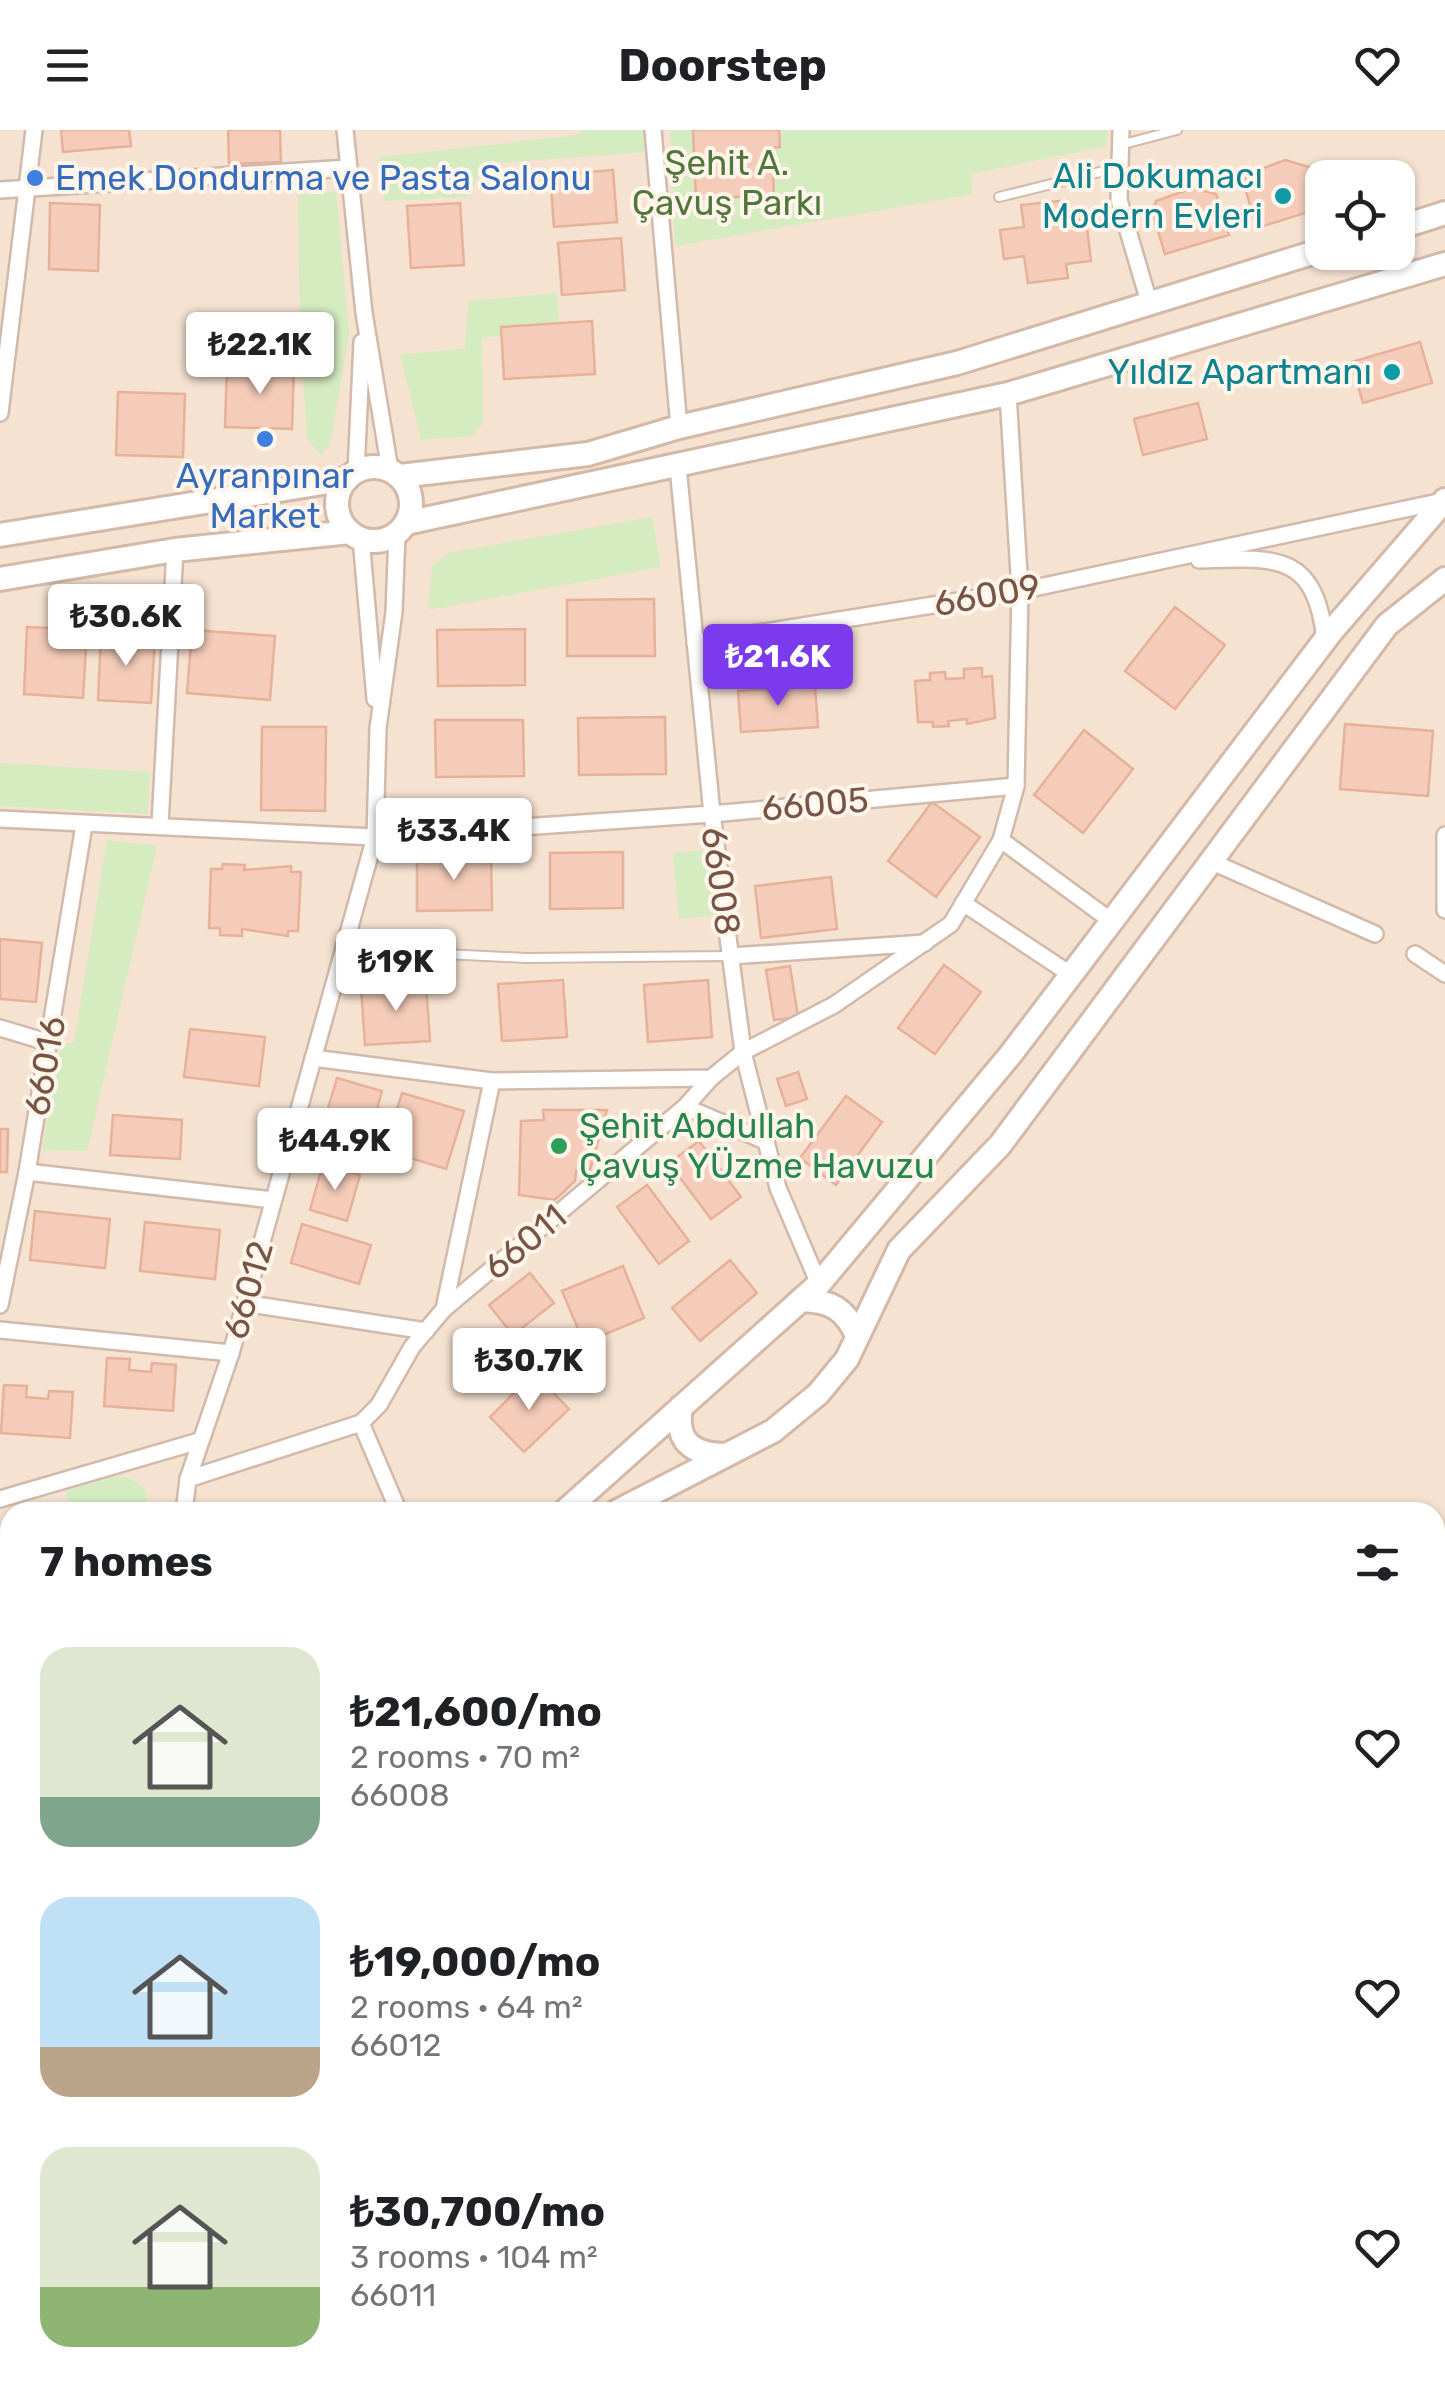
<!DOCTYPE html>
<meta charset="utf-8">
<style>
:root{--surface:#fff;--page:#f6f6f6;--text:#202124;--muted:#757577;--accent:#7c3aed}
body{margin:0;font-family:Rubik,sans-serif;background:var(--page);color:var(--text);height:100vh;display:flex;flex-direction:column;font-size:38px;white-space:nowrap}
*{box-sizing:border-box;margin:0}
p{font-size:32px;color:var(--muted)}
.icon{flex:none;width:55px;height:55px;fill:none;stroke:currentColor;stroke-width:2;stroke-linecap:round;stroke-linejoin:round}
.map{position:relative;flex:1;overflow:hidden}
.sheet{position:absolute;left:0px;top:1372px;width:1445px;height:892px;display:flex;flex-direction:column;background:var(--surface);border-radius:30px 30px 0 0;box-shadow:0 2px 8px #0004}
.sheet>*{flex:none}
.fabs{position:absolute;left:1305px;top:30px;display:grid;gap:20px}
.fabs a{display:grid;place-items:center;width:110px;height:110px;border-radius:20px;background:var(--surface);box-shadow:0 2px 8px #0004;font-size:50px}
.price{position:absolute;translate:-50% -85px;padding:0 22px;border-radius:10px;background:#fff;color:#222;font-size:32px;line-height:65px;filter:drop-shadow(0 2px 5px #0008)}
.price::after{content:'';position:absolute;left:50%;top:60px;width:30px;height:22px;margin-left:-15px;background:inherit;clip-path:polygon(0 0,100% 0,50% 100%)}
.price.current{background:var(--accent);color:#fff}
ul{padding:0;list-style:none}
li{display:flex;align-items:center;gap:30px;height:250px;padding:0 40px}
li span{display:grid;place-items:center;flex:none;width:280px;height:200px;border-radius:30px;color:#555}
li>.icon{margin-inline-start:auto}
span .icon{width:120px;height:120px;fill:#fffc;stroke-width:1}
li b{font-size:42px}
h2{display:flex;justify-content:space-between;align-items:center;height:120px;padding:0 40px;font-size:42px}
header{display:flex;justify-content:space-between;align-items:center;height:130px;padding:0 40px;background:var(--surface);font-size:45px;font-weight:700}
.map>svg:first-child{display:block}
</style>
<header><svg class="icon" aria-label="menu" viewBox="0 0 24 24"><path d="M4 6h16M4 12h16M4 18h16"/></svg>Doorstep<svg class="icon" aria-label="heart" viewBox="0 0 24 24"><path d="M12 20l-8-8c-3-5 5-10 8-4 3-6 11-1 8 4z"/></svg></header>
<div class="map">
<svg width="1445" height="2263" viewBox="0 0 1445 2263">
<rect width="100%" height="100%" fill="#fdf1e3"/>
<path fill="#f5e2d1" fill-rule="evenodd" d="M0,0H1445V2263H0ZM1322,48H1398V122H1322ZM10,1382H1435V2255H10Z"/>
<g fill="#d5ebc0">
<polygon points="582,0 646,0 646,22 498,33 479,46 467,67 384,71 380,27 579,5"/>
<polygon points="670,0 1107,0 1107,16 971,44 973,64 675,116"/>
<polygon points="336,61 349,205 330,314 321,325 307,308 300,206 298,65"/>
<polygon points="557,163 560,198 482,208 483,292 473,306 421,310 400,224 465,219 468,171"/>
<polygon points="652,387 661,437 428,480 432,436 448,423"/>
<polygon points="0,633 150,642 148,684 0,676"/>
<polygon points="107,710 157,716 87,1021 42,1020 61,914 74,913"/>
<polygon points="707,720 716,785 679,789 673,723"/>
<polygon points="114,1346 130,1348 146,1360 148,1382 74,1382 65,1361"/>
</g>
<g fill="none" stroke-linecap="round" stroke-linejoin="round">
<polyline stroke="#9cd5da" stroke-width="6" points="776,2263 779,2255"/>
</g>
<g fill="#f4ccb9" stroke="#e7b199" stroke-width="2.5">
<polygon points="61,0 129,0 131,16 63,22"/>
<polygon points="228,0 280,0 281,32 229,34"/>
<polygon points="693,0 779,0 780,17 772,18 774,65 696,69"/>
<polygon points="1285,30 1309,37 1321,78 1257,98 1244,55 1248,44"/>
<polygon points="613,40 617,92 554,97 550,45"/>
<polygon points="1193,58 1216,64 1229,105 1165,124 1152,82 1156,71"/>
<polygon points="1067,70 1070,90 1086,89 1091,131 1066,134 1068,148 1028,153 1024,126 1004,129 1000,100 1024,97 1021,75"/>
<polygon points="50,73 100,75 98,141 49,139"/>
<polygon points="460,73 464,135 411,138 407,76"/>
<polygon points="621,108 625,160 562,165 558,113"/>
<polygon points="592,191 595,244 504,249 501,197"/>
<polygon points="1420,212 1432,253 1363,273 1351,232"/>
<polygon points="227,234 294,236 292,299 225,297"/>
<polygon points="118,262 185,264 183,327 116,325"/>
<polygon points="1198,273 1207,309 1143,325 1134,289"/>
<polygon points="654,469 655,526 567,526 567,470"/>
<polygon points="1175,477 1225,515 1175,579 1125,541"/>
<polygon points="27,497 87,500 83,568 24,564"/>
<polygon points="525,499 525,555 438,556 437,500"/>
<polygon points="192,500 275,506 270,570 187,563"/>
<polygon points="101,505 155,508 151,573 98,570"/>
<polygon points="982,538 982,547 992,546 995,588 967,594 967,589 948,591 949,596 933,597 933,592 918,592 915,551 930,550 930,543 945,542 946,549 964,548 964,539"/>
<polygon points="815,556 818,597 741,602 738,561"/>
<polygon points="665,587 666,644 579,645 578,588"/>
<polygon points="435,590 523,590 524,646 436,647"/>
<polygon points="1345,594 1433,601 1428,666 1340,659"/>
<polygon points="262,597 326,597 325,681 261,680"/>
<polygon points="1084,600 1133,639 1083,703 1034,665"/>
<polygon points="932,672 980,707 936,767 888,731"/>
<polygon points="623,722 623,778 550,779 550,723"/>
<polygon points="491,724 492,780 417,781 417,725"/>
<polygon points="223,734 245,735 244,740 291,736 291,742 301,742 298,801 288,801 288,806 242,799 242,806 220,805 220,798 209,798 211,739 222,739"/>
<polygon points="831,747 837,799 761,808 755,756"/>
<polygon points="0,809 42,813 36,872 0,869"/>
<polygon points="944,835 981,862 935,924 898,898"/>
<polygon points="790,836 798,887 774,890 766,840"/>
<polygon points="563,850 567,907 502,911 498,854"/>
<polygon points="708,850 712,907 648,912 644,855"/>
<polygon points="426,854 430,911 365,915 361,858"/>
<polygon points="190,899 265,907 259,956 184,947"/>
<polygon points="798,942 807,969 786,976 777,949"/>
<polygon points="337,948 382,961 364,1025 318,1012"/>
<polygon points="402,963 464,981 446,1039 384,1020"/>
<polygon points="846,966 882,992 836,1055 800,1028"/>
<polygon points="543,980 607,980 590,1040 576,1041 575,1051 555,1070 519,1065 521,991 544,990"/>
<polygon points="113,985 182,990 180,1029 110,1025"/>
<polygon points="0,999 8,999 7,1042 0,1042"/>
<polygon points="699,1011 741,1067 711,1089 669,1033"/>
<polygon points="323,1034 360,1045 347,1091 310,1080"/>
<polygon points="647,1055 689,1111 659,1134 617,1077"/>
<polygon points="35,1081 110,1089 105,1138 30,1130"/>
<polygon points="145,1092 220,1100 215,1149 140,1141"/>
<polygon points="302,1094 371,1115 359,1154 291,1133"/>
<polygon points="730,1130 757,1163 700,1211 672,1178"/>
<polygon points="623,1136 644,1188 584,1213 562,1161"/>
<polygon points="530,1143 554,1173 513,1205 489,1175"/>
<polygon points="107,1228 130,1229 129,1240 151,1242 152,1233 176,1235 173,1281 104,1276"/>
<polygon points="534,1243 569,1279 524,1322 490,1287"/>
<polygon points="4,1255 27,1256 26,1267 48,1269 49,1261 73,1262 70,1308 1,1303"/>
</g>
<g fill="none" stroke-linecap="round" stroke-linejoin="round">
<g stroke="#d1baab" stroke-width="12">
<g id="lane">
<polyline points="1120,15 1177,0"/>
<polyline points="999,67 1120,37"/>
<polyline points="343,819 526,828 729,826"/>
</g>
</g>
<g stroke="#d1baab" stroke-width="20">
<g id="street">
<polyline points="345,0 364,183 390,340"/>
<polyline points="653,0 679,297"/>
<polyline points="1121,0 1119,70 1149,172"/>
<polyline points="0,60 348,38"/>
<polyline points="0,283 34,0"/>
<polyline points="678,337 712,684 743,922 778,1058 819,1154"/>
<polyline points="356,342 362,212"/>
<polyline points="361,408 375,569"/>
<path d="M1199,430C1275,428 1315,421 1325,510"/>
<polyline points="695,513 1020,461 1443,371"/>
<polyline points="0,689 375,707 712,684 1016,656"/>
<polyline points="160,694 175,420"/>
<polyline points="1445,705 1445,780"/>
<polyline points="1001,710 1110,790"/>
<polyline points="1210,731 1375,804"/>
<polyline points="963,773 1070,844"/>
<polyline points="1415,824 1445,844"/>
<polyline points="731,826 925,813"/>
<polyline points="0,898 50,913"/>
<polyline points="313,928 492,951 711,948 743,922 834,875 951,794 1001,710 1016,656 1020,461 1008,264"/>
<polyline points="685,977 763,1010"/>
<polyline points="27,1042 273,1070"/>
<polyline points="244,1173 426,1201"/>
<polyline points="0,1175 27,1042 84,695"/>
<polyline points="444,1179 492,951"/>
<polyline points="0,1200 231,1223"/>
<polyline points="361,1293 399,1382"/>
<polyline points="188,1349 361,1293 379,1275 412,1217 444,1179 685,977 711,948"/>
<polyline points="0,1369 199,1311"/>
<polyline points="184,1382 188,1349 231,1223 375,707 378,598 394,482 397,403"/>
<polyline points="0,1574 10,1572"/>
<polyline points="0,1614 10,1603"/>
<polyline points="1435,2232 1445,2228"/>
<polyline points="827,2263 828,2255"/>
<polyline points="1376,2263 1384,2255"/>
</g>
</g>
<g stroke="#d4b9a8" stroke-width="28">
<g id="secondary">
<polyline points="1398,98 1445,83"/>
<circle cx="374" cy="374" r="37"/>
<polyline points="400,346 588,324 679,297 957,233 1322,120"/>
<polyline points="406,393 1008,264 1445,134"/>
<polyline points="0,405 347,349"/>
<polyline points="0,449 175,420 350,402"/>
<path d="M801,1170C831,1171 844,1178 857,1205"/>
<path d="M681,1277C675,1312 692,1324 725,1325"/>
<polyline points="564,1382 819,1154 1011,924 1331,502 1445,370"/>
<polyline points="616,1382 773,1301 818,1264 847,1229 899,1120 1000,1015 1387,495 1445,449"/>
<polyline points="0,2048 10,2029"/>
<polyline points="0,2147 10,2126"/>
</g>
</g>
<use href="#lane" stroke="#fff" stroke-width="8"/>
<use href="#street" stroke="#fff" stroke-width="15"/>
<use href="#secondary" stroke="#fff" stroke-width="22"/>
</g>
<g fill="#3f7fe0" stroke="#fff5ea" stroke-width="4">
<circle cx="35" cy="48" r="10"/>
<circle cx="265" cy="309" r="10"/>
</g>
<g fill="#0f9aa8" stroke="#fff5ea" stroke-width="4">
<circle cx="1283" cy="66" r="10"/>
<circle cx="1392" cy="242" r="10"/>
</g>
<circle fill="#2e9e5b" stroke="#fff5ea" stroke-width="4" cx="559" cy="1016" r="10"/>
<g text-anchor="middle" dominant-baseline="central" stroke-width="8" stroke-linejoin="round" paint-order="stroke">
<g font-size="35" fill="#52773c" stroke="#fff5ea">
<text x="727" y="33">Şehit A.<tspan x="727" dy="40">Çavuş Parkı</tspan></text>
</g>
<g font-size="35" fill="#0d838f" stroke="#fff5ea" text-anchor="end">
<text x="1263" y="46">Ali Dokumacı<tspan x="1263" dy="40">Modern Evleri</tspan></text>
<text x="1372" y="242">Yıldız Apartmanı</text>
</g>
<g font-size="35" fill="#366cbe" stroke="#fff5ea" text-anchor="start">
<text x="55" y="48">Emek Dondurma ve Pasta Salonu</text>
<text x="265" y="346" text-anchor="middle">Ayranpınar<tspan x="265" dy="40">Market</tspan></text>
</g>
<g font-size="35" fill="#765547" stroke="#fff5ea">
<text transform="translate(987 465) rotate(-10)">66009</text>
<text transform="translate(815 674) rotate(-5)">66005</text>
<text transform="translate(721 751) rotate(82)">66008</text>
<text transform="translate(45 936) rotate(-80)">66016</text>
<text transform="translate(525 1112) rotate(-40)">66011</text>
<text transform="translate(248 1160) rotate(-74)">66012</text>
</g>
<g font-size="35" fill="#27864d" stroke="#fff5ea" text-anchor="start">
<text x="579" y="996">Şehit Abdullah<tspan x="579" dy="40">Çavuş YÜzme Havuzu</tspan></text>
</g>
</g>
</svg>
<div class="fabs">
<a><svg class="icon" aria-label="locate" viewBox="0 0 24 24"><circle cx="12" cy="12" r="6"/><path d="M12 2v4M12 18v4M2 12h4M18 12h4"/></svg></a>
</div>
<b class="price" style="left:260px;top:267px">₺22.1K</b>
<b class="price" style="left:126px;top:539px">₺30.6K</b>
<b class="price current" style="left:778px;top:579px">₺21.6K</b>
<b class="price" style="left:454px;top:753px">₺33.4K</b>
<b class="price" style="left:396px;top:884px">₺19K</b>
<b class="price" style="left:335px;top:1063px">₺44.9K</b>
<b class="price" style="left:529px;top:1283px">₺30.7K</b>
<section class="sheet">
<h2>7 homes<svg class="icon" aria-label="filters" viewBox="0 0 24 24"><path d="M4 7h16M4 17h16"/><circle cx="9" cy="7" r="2"/><circle cx="15" cy="17" r="2"/></svg></h2>
<ul>
<li><span style="background:linear-gradient(#dfe7d0 75%,#7fa58c 0)"><svg class="icon" aria-label="home" viewBox="0 0 24 24"><path d="M3 11l9-7 9 7M6 9v11h12V9"/></svg></span><div><b>₺21,600/mo</b><p>2 rooms · 70 m²</p><p>66008</p></div><svg class="icon" aria-label="heart" viewBox="0 0 24 24"><path d="M12 20l-8-8c-3-5 5-10 8-4 3-6 11-1 8 4z"/></svg></li>
<li><span style="background:linear-gradient(#bfe0f5 75%,#b9a48a 0)"><svg class="icon" aria-label="home" viewBox="0 0 24 24"><path d="M3 11l9-7 9 7M6 9v11h12V9"/></svg></span><div><b>₺19,000/mo</b><p>2 rooms · 64 m²</p><p>66012</p></div><svg class="icon" aria-label="heart" viewBox="0 0 24 24"><path d="M12 20l-8-8c-3-5 5-10 8-4 3-6 11-1 8 4z"/></svg></li>
<li><span style="background:linear-gradient(#dfe7d0 70%,#8fb573 0)"><svg class="icon" aria-label="home" viewBox="0 0 24 24"><path d="M3 11l9-7 9 7M6 9v11h12V9"/></svg></span><div><b>₺30,700/mo</b><p>3 rooms · 104 m²</p><p>66011</p></div><svg class="icon" aria-label="heart" viewBox="0 0 24 24"><path d="M12 20l-8-8c-3-5 5-10 8-4 3-6 11-1 8 4z"/></svg></li>
</ul>
</section>
</div>
